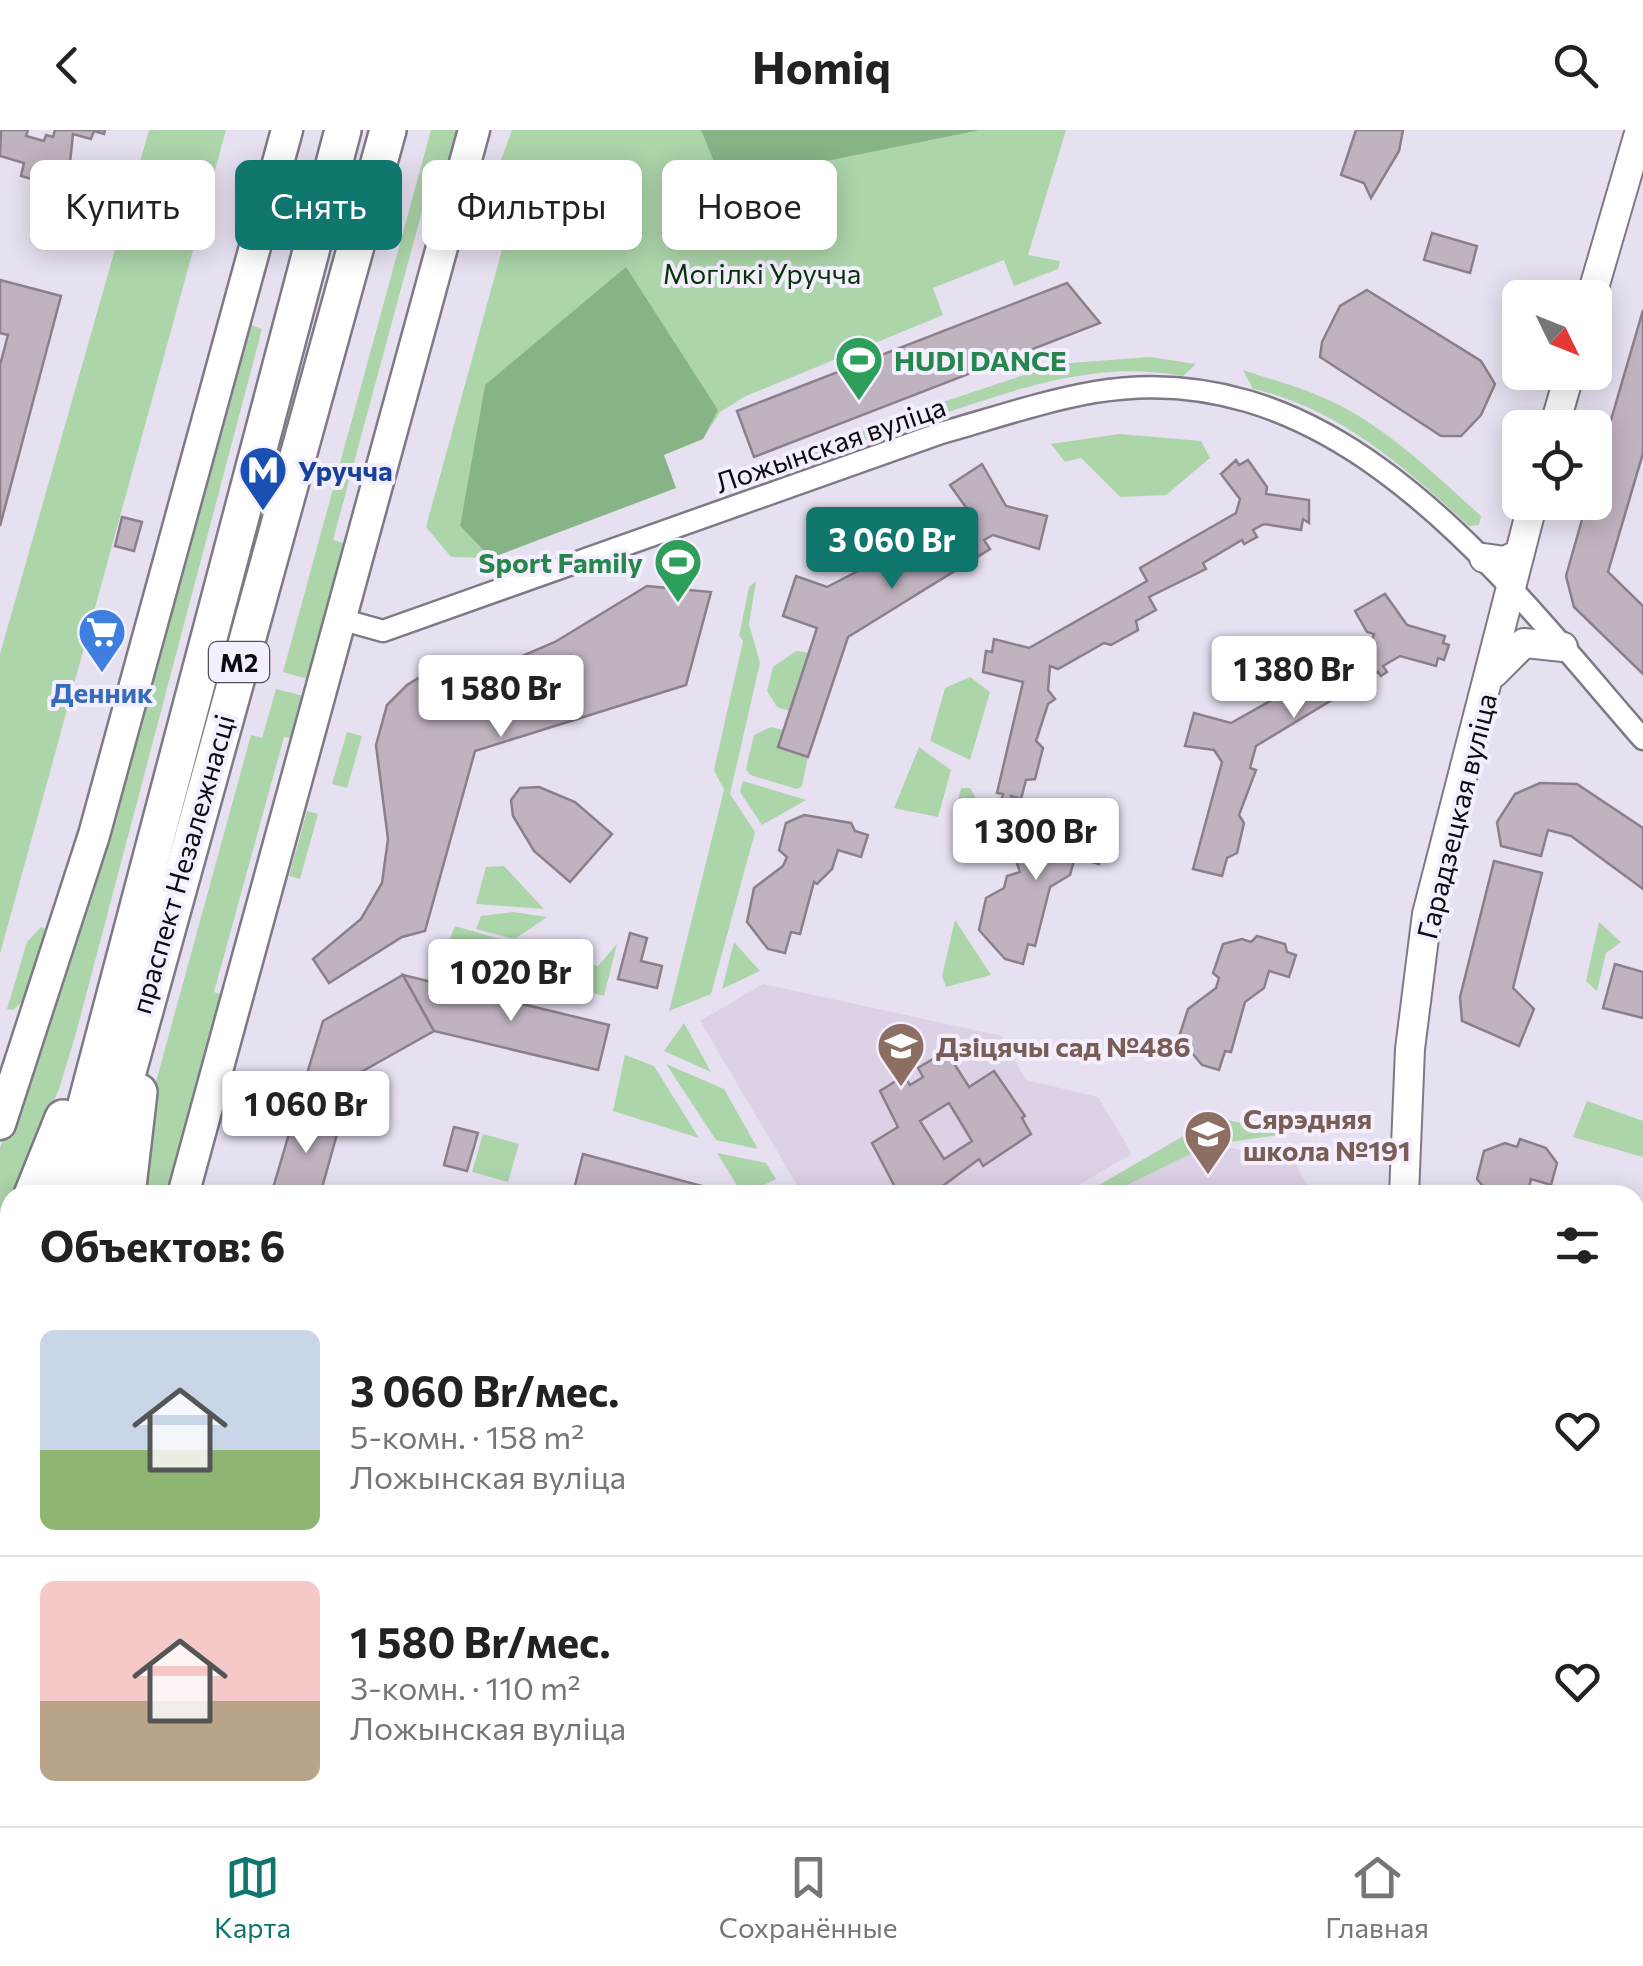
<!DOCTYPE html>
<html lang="ru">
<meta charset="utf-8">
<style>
:root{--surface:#fff;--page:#f6f6f6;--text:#222;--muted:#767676;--line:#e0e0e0;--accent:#0f766e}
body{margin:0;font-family:Commissioner,sans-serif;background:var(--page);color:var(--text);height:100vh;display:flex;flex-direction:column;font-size:38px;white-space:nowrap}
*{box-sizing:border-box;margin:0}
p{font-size:32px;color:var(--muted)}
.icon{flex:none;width:55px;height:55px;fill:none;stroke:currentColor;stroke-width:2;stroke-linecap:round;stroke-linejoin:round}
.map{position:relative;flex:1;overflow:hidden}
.side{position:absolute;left:0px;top:1055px;width:1645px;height:642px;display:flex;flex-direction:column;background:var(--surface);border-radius:30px 30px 0 0;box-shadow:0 5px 25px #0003}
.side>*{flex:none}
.guide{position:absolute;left:30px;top:30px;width:1000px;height:90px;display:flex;gap:20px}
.needle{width:65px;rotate:133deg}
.tools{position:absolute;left:1502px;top:150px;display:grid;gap:20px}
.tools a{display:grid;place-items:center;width:110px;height:110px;border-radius:15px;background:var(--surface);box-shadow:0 5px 25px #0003;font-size:50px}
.price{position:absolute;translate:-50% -85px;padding:0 22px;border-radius:10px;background:#fff;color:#222;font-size:32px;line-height:65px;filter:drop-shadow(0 2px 5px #0008)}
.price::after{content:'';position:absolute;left:50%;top:60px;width:30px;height:22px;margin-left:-15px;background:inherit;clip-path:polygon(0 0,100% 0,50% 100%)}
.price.on{background:var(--accent);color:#fff}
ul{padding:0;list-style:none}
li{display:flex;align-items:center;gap:30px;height:250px;padding:0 40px}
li+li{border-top:2px solid var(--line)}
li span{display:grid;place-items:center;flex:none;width:280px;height:200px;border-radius:15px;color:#555}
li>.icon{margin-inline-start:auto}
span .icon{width:120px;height:120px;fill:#fffc;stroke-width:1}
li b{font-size:42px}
h2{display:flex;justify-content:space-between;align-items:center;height:120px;padding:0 40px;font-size:42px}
.chip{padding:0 35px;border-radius:15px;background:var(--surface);box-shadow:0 5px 25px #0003;font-size:35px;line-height:90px}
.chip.on{background:var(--accent);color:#fff}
header{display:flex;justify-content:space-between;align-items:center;height:130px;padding:0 40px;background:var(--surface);font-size:45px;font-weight:700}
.tabs{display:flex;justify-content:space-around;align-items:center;height:140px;border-top:2px solid var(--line);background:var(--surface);font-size:28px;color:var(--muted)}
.tabs a{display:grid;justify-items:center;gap:5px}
.tabs .on{color:var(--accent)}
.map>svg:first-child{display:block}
</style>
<header><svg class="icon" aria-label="back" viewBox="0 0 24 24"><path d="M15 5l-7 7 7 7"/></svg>Homiq<svg class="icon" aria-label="search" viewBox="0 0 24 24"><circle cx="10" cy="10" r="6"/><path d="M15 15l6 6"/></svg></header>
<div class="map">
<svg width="1643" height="1696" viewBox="0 0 1643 1696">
<rect width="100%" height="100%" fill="#e7e0f1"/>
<g fill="#ddd1e5">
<polygon points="763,854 1002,906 1026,950 1098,967 1132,1024 1061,1065 803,1065 700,891"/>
<polygon points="1179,1009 1294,1029 1311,1065 1082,1065"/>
<polygon points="1643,1096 1643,1466 1635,1470 1635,1101"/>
<polygon points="1643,1492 1643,1696 1592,1696 1587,1688 1635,1688 1635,1496"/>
</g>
<g fill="#acd5aa">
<polygon points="149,0 226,0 0,824 0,524"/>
<polygon points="431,0 461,0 446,51 431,48 333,410 347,414 310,550 283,542"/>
<polygon points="512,0 701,0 722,52 981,0 1066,0 1028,125 1060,131 1058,139 1014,156 1004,130 933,158 943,185 746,266 720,282 703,309 718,279 485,255 460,396 491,428 451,427 426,397 511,87 492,55"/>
<polygon points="248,194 262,199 76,903 60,956 16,1065 10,1065 10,1080 0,1104 0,1018 21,956 43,912 86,784"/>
<path d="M1150,227L1196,234L1183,246C1098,230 1024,257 945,283L943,272L1057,234Z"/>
<path d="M1243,240C1267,248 1293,255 1317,265C1380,290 1432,342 1481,386L1479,395L1469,396C1405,338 1339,278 1253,259Z"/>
<polygon points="925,279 928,289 735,355 734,347"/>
<polygon points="1119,304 1201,311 1210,328 1166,365 1120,367 1081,328 1065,332 1051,314"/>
<polygon points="756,451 749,494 760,533 730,664 755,702 711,864 669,881 724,660 714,640 743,511 739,506 749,457"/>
<polygon points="796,521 809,523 790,581 777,577 767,561 773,537"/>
<polygon points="970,547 990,562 970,630 930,611 945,558"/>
<polygon points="276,559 307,567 296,609 284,607 214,862 225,866 175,1065 141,1065 154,959 251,605 262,608"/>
<polygon points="771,597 783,600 778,617 808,627 802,656 797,659 750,645 746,639 754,605"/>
<polygon points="347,602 362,606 347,658 332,654"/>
<polygon points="919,617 951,640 938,687 894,678"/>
<polygon points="743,651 806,670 762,695 740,662"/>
<polygon points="961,658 970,658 988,688 967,695 953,692"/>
<polygon points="307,681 318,684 300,749 289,746"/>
<polygon points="504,736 544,779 476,774 486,737"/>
<polygon points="513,782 547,787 515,809 476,799 481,786"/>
<polygon points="955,790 991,845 946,857 942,846"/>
<polygon points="1599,792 1621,812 1606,823 1597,861 1586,851"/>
<polygon points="455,796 544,822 538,835 449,811"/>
<polygon points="41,797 48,800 25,869 13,880 7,879 27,812"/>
<polygon points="734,812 760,841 722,859"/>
<polygon points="617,814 604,866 578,859 572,853 577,831 598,836"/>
<polygon points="684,893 711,942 664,921"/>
<polygon points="625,925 654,936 699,1008 613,981"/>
<polygon points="666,934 724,959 758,1019 716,1010"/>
<polygon points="1587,971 1643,991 1643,1027 1573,1007"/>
<polygon points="1216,987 1287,1004 1209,1015 1106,1065 1082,1065"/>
<polygon points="483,1004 519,1014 508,1052 472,1042"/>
<polygon points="717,1023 766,1033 776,1049 743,1065"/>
<polygon points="10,1461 10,1682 0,1692 0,1499"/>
</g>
<g fill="#87b486">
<polygon points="701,0 981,0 722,52"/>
<polygon points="626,137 718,280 703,309 664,325 676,358 491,428 460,396 485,255"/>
</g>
<g fill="#c0b3c0" stroke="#8b7f8b" stroke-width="2.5" fill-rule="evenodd">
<polygon points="1,0 28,0 26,6 44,11 46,5 53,7 55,0 105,0 104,4 94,1 91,9 73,4 69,42 63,40 60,50 47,46 45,53 21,46 24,33 0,26"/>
<polygon points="1356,0 1403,0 1399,21 1371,68 1364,53 1341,45"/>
<polygon points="1432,103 1477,116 1470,143 1424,130"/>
<polygon points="0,150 61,166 0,396 0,235 8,205 0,203"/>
<polygon points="1067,153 1100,193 754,327 737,281"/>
<polygon points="1367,160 1481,231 1495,254 1481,285 1461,306 1441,306 1320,227 1322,212 1340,176"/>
<polygon points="1643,180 1643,323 1608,442 1643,476 1643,544 1574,477 1566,446 1587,372 1595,372 1595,345"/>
<polygon points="1236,330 1239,335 1248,330 1267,357 1266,364 1309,370 1309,393 1303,389 1301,400 1264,394 1253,400 1257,407 1244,414 1242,410 1203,433 1206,439 1149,467 1156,480 1136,491 1138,500 1111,515 1104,513 1058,539 1050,536 1048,560 1055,569 1048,574 1036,611 1043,618 1035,649 1026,650 1021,669 1011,666 1012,674 1001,671 1003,664 997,663 1023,552 983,542 986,521 992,522 994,509 1029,518 1147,451 1140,438 1236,383 1240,369 1221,344"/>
<polygon points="982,334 1006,376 1047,386 1039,419 993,405 984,410 990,419 848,507 808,627 778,617 817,498 783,486 796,446 827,457 970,383 950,355"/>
<polygon points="122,387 142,392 134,421 115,416"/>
<polygon points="647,456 711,462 686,555 475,621 425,801 402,807 329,853 313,829 361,789 382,753 388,709 376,615 387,575 407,555 433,539 513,530 555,512"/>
<polygon points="1385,464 1407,495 1445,506 1443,513 1449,515 1444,530 1438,528 1436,536 1400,526 1383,536 1387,542 1381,546 1378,542 1256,616 1250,638 1256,640 1239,685 1244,693 1237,723 1227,728 1222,746 1193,739 1222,632 1214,620 1185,616 1194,583 1231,593 1370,515 1374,504 1367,502 1355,481"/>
<polygon points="1540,653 1577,654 1643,698 1643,759 1571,706 1548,700 1541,726 1501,716 1497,692 1515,664"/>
<polygon points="539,657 575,672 612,704 570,752 534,721 513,686 511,670 520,658"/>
<polygon points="804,685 851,693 855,701 868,705 861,727 838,720 832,739 817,754 814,752 800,804 791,802 785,823 768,819 747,792 754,758 783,736 787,727 779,720 786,693"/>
<polygon points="1064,688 1094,696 1096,707 1106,710 1099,734 1075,727 1070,745 1050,757 1035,816 1028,814 1023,834 1005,829 979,800 986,768 1004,758 1007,746 1020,742 1015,728 1022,700 1041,690 1056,694"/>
<polygon points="1494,731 1542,743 1513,858 1534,879 1519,916 1462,891 1460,867"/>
<polygon points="630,803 647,808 641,831 662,836 657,858 618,849"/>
<polygon points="1257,806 1285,814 1287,822 1296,825 1289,847 1269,841 1264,858 1245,872 1231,922 1225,921 1219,940 1202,935 1179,907 1188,879 1216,858 1219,848 1213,843 1223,814 1242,809 1251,812"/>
<polygon points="1615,834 1643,842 1643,888 1603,878"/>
<polygon points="403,845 434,901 354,946 340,993 296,980 323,891"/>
<polygon points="403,845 609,895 598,940 434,901"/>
<path d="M946,921L969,957L994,941L1025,986L1022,988L1031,1004L983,1036L979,1029L936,1061L904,1065L899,1058L896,1059L872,1013L898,997L880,961L904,946L910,955L923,947L918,938ZM949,973L972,1011L944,1029L920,991Z"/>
<polygon points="296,980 340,993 320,1065 271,1065"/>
<polygon points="454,997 478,1003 467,1041 444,1035"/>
<polygon points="1520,1009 1546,1018 1557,1033 1551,1055 1531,1049 1527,1065 1474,1065 1482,1055 1477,1049 1484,1021 1505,1013 1517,1017"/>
<polygon points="583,1024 702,1056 707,1065 596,1065 574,1059"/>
<polygon points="1643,1203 1643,1372 1635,1376 1635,1208"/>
<polygon points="1635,1410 1643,1425 1643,1437 1635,1442"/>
<polygon points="1643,1536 1643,1654 1636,1658 1635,1538"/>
<polygon points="164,1688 243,1688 241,1696 161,1696"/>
<polygon points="360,1688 385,1688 395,1690 393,1696 358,1696"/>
<polygon points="732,1688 804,1688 789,1696 723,1696"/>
<polygon points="1040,1688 1189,1688 1221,1696 1071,1696"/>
<polygon points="1499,1688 1564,1688 1568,1693 1485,1696"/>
</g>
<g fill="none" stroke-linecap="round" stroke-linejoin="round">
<g stroke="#7f7987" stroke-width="25">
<path id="minor" d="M340,489L383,501L941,303C991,289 1043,271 1095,262C1339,221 1503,449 1643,609"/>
</g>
<g stroke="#7f7987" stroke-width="32">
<g id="tertiary">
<polyline points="1591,168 1640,0"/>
<polyline points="1554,298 1570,242"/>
<polyline points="1484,428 1505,431 1519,424"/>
<polyline points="1494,543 1524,513 1563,517"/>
<polyline points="1404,1065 1410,919 1427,784 1533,372"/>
<polyline points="1314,1696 1316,1688"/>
</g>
</g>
<g stroke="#7f7987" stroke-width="35">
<g id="secondary">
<polyline points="0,994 94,705 287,0"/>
<polyline points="183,1065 474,0"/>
<polyline points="17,1696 19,1688"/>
</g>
</g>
<g stroke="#7f7987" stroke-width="40">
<g id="trunk">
<polyline points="32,1065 63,988"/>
<polyline points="62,1065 343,0"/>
<polyline points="94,1065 388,0"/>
<polyline points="127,1065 139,962"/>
<polyline points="0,1137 10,1114"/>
<polyline points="0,1300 10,1262"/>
<polyline points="0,1428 10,1389"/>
</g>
</g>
<use href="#minor" stroke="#fff" stroke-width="20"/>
<use href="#tertiary" stroke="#fff" stroke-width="28"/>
<use href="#secondary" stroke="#fff" stroke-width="30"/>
<use href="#trunk" stroke="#fff" stroke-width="35"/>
</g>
<defs>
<g id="stadium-pin" transform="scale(2.5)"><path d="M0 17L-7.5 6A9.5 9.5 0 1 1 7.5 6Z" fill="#2e9e5b" stroke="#f4eefe"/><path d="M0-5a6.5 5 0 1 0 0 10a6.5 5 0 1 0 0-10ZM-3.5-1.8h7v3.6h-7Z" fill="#fff"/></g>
<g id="metro-pin" transform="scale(2.5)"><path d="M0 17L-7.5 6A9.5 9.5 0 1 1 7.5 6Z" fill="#1a4fb4" stroke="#f4eefe"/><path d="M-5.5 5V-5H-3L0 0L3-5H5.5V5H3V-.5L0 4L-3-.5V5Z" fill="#fff"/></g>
<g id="supermarket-pin" transform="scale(2.5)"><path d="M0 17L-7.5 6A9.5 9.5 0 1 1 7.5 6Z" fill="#3f7fe0" stroke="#f4eefe"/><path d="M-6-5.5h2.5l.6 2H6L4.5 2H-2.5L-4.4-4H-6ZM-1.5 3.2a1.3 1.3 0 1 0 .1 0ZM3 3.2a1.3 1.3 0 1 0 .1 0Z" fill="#fff"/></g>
<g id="school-pin" transform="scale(2.5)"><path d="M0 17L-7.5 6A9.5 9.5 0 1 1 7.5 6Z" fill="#8d6e63" stroke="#f4eefe"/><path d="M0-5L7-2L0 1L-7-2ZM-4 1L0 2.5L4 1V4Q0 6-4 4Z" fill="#fff"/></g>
</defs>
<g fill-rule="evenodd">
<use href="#stadium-pin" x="859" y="230"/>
<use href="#metro-pin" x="263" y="340"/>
<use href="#stadium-pin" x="678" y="432"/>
<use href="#supermarket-pin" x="102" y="502"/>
<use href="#school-pin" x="901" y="916"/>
<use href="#school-pin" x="1208" y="1004"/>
</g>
<g text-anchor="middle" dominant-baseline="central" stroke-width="8" stroke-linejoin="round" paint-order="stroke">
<rect fill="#f4eefe" stroke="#524f57" stroke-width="2.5" x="209" y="512" width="60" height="40" rx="8"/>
<g font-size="25" font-weight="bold" fill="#0d0b10">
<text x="239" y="532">М2</text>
</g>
<g font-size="28" fill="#033507" stroke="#f4eefe">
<text x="762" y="143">Могілкі Уручча</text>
</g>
<g font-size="28" font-weight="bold" fill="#27864d" stroke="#f4eefe" text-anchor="start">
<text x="894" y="230">HUDI DANCE</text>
<text x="643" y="432" text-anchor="end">Sport Family</text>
</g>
<g font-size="28" fill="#0d0b10" stroke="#f4eefe">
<text transform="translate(830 314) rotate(-19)">Ложынская вуліца</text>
<text transform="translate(1456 686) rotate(-76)">Гарадзецкая вуліца</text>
<text transform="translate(182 734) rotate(-74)">праспект Незалежнасці</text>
</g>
<g font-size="28" font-weight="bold" fill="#164399" stroke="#f4eefe" text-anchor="start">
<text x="298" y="340">Уручча</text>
</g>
<g font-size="28" font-weight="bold" fill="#366cbe" stroke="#f4eefe">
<text x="102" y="562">Денник</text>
</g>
<g font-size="28" font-weight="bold" fill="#785e54" stroke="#f4eefe" text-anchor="start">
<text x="936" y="916">Дзіцячы сад №486</text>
<text x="1243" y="988">Сярэдняя<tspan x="1243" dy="32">школа №191</tspan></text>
</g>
</g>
</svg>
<div class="tools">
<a><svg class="needle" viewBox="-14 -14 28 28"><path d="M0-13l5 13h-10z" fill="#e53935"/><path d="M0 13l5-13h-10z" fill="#767676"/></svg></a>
<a><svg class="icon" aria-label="locate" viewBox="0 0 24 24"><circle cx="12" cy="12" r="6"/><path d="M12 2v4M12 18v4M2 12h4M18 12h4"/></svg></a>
</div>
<b class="price on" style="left:892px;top:462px">3 060 Br</b>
<b class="price" style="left:1294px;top:591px">1 380 Br</b>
<b class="price" style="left:501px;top:610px">1 580 Br</b>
<b class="price" style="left:1036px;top:753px">1 300 Br</b>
<b class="price" style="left:511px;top:894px">1 020 Br</b>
<b class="price" style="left:306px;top:1026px">1 060 Br</b>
<div class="guide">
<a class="chip">Купить</a>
<a class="chip on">Снять</a>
<a class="chip">Фильтры</a>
<a class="chip">Новое</a>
</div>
<section class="side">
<h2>Объектов: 6<svg class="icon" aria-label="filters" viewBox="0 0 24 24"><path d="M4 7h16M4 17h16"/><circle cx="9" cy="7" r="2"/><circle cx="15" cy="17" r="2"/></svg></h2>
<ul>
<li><span style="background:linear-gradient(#c9d6e8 60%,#8fb573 0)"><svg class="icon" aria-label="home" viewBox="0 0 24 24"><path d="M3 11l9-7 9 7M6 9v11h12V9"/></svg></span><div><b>3 060 Br/мес.</b><p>5-комн. · 158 m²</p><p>Ложынская вуліца</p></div><svg class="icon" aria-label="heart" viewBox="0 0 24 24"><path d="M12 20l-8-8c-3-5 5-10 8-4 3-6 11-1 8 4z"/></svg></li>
<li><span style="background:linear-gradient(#f6c9c9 60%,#b9a48a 0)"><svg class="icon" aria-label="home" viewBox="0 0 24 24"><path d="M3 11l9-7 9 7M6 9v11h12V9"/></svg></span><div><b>1 580 Br/мес.</b><p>3-комн. · 110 m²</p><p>Ложынская вуліца</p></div><svg class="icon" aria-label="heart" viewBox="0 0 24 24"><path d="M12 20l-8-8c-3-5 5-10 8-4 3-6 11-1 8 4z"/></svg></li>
</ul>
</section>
</div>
<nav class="tabs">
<a class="on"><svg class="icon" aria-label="map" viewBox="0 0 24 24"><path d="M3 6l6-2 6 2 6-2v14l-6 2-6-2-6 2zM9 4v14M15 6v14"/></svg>Карта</a>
<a><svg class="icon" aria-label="saved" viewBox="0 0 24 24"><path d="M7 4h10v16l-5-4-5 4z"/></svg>Сохранённые</a>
<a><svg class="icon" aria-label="home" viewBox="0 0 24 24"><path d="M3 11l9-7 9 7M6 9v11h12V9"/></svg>Главная</a>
</nav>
